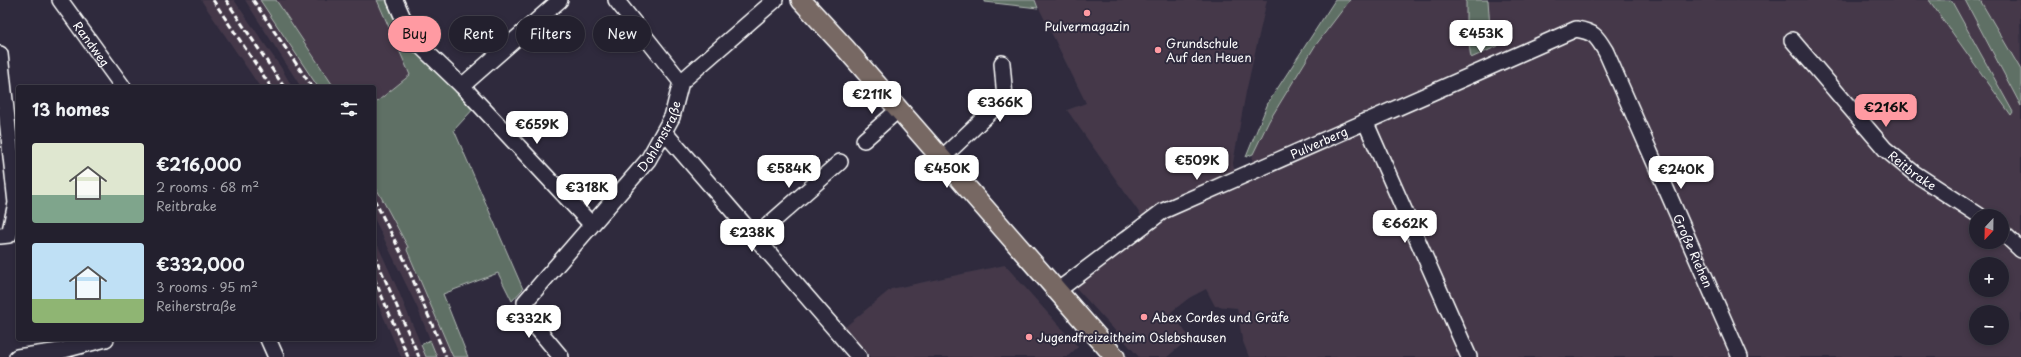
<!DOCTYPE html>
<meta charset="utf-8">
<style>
:root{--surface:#23202e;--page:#2b2836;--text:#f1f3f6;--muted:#a3a3aa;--line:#403e4a;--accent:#ff9aa2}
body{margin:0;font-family:"Playpen Sans",sans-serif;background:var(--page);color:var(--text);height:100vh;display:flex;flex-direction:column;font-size:15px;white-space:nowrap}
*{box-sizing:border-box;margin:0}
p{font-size:13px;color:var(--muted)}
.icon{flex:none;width:22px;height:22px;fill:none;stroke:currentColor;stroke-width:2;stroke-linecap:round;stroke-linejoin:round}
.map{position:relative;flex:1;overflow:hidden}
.drawer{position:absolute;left:16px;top:85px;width:360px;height:256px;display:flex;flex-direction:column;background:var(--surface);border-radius:4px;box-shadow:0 2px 6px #0003,0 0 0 1px var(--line)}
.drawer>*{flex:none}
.hud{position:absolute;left:388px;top:16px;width:380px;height:36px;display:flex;gap:8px}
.needle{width:26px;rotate:202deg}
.tools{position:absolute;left:1969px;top:209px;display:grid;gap:8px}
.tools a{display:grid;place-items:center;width:40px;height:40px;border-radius:50%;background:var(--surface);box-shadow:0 2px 6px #0003,0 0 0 1px var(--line);font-size:20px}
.price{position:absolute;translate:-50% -34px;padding:0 9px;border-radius:8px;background:#fff;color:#222;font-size:13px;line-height:26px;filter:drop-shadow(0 1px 2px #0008)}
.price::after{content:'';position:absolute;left:50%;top:24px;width:12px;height:9px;margin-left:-6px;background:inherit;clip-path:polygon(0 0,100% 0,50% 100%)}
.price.current{background:var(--accent);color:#111}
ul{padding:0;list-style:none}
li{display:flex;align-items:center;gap:12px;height:100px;padding:0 16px}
li span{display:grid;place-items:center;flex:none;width:112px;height:80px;border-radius:4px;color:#555}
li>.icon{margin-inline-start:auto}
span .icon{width:48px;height:48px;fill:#fffc;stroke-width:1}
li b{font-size:17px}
h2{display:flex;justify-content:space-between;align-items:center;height:48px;padding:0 16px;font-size:17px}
.pill{padding:0 14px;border-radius:18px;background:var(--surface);box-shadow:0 2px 6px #0003,0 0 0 1px var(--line);font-size:14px;line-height:36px}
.pill.current{background:var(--accent);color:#111}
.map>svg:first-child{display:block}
</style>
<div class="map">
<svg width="2021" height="357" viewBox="0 0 2021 357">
<rect width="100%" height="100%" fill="#2f2a3d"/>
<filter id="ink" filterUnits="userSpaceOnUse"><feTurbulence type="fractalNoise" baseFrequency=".025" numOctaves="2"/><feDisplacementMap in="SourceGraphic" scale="8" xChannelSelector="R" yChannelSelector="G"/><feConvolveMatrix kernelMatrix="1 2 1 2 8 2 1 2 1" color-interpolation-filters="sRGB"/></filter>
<g filter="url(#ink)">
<g fill="#44394a" fill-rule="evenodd">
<polygon points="201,0 234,0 282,69 292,87 260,87"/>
<polygon points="245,0 260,0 318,87 301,87"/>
<polygon points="276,0 377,0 410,75 374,104 374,87 334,87"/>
<path d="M1267,0L1246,92L1233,163L1237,186L1249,181L1253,154L1269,121L1315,46L1350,0H1466V23L1491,42L1488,0H1929L2011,115L2013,112L1951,0H1965L2021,106V357H1249L1242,339L1237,308L1215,306L1206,289L1189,298L1171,312L1190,338L1167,357H1139L1069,280L1145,221L1067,110L1086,103L1035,0ZM1976,216H2002V242H1976ZM1976,264H2002V290H1976ZM1976,312H2002V338H1976Z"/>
<polygon points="1980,0 2021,0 2020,5 2021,70"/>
<polygon points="374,184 408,247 407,250 453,357 437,357 417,307 374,218"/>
<polygon points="374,237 398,290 426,357 401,357 374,295"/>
<polygon points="1005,265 1078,347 1067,357 870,357 845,327 891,289"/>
</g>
<g fill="#5f6f65" stroke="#afb7b2">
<polygon points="260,0 276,0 334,87 318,87"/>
<polygon points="377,0 392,0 406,35 476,106 454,130 523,289 512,301 498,273 443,294 468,357 453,357 407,250 408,247 374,184 374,104 410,75"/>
<polygon points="985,0 1035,0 1038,8 985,2"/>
<polygon points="1335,0 1350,0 1315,46 1269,121 1253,154 1246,157 1268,103"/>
<polygon points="1466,0 1488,0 1491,42 1496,40 1498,46 1471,58 1466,23"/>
<polygon points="1929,0 1951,0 2013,112 2011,115"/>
<polygon points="1965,0 1980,0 2021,70 2021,106"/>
<polygon points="430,340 437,357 426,357 421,345"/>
</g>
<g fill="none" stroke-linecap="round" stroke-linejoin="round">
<g stroke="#fff" stroke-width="18">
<g id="minor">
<path id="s1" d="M60,0L123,87"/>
<polyline points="395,0 412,38 462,86 591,224"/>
<polyline points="616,0 681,82"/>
<path id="s2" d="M1792,40L1885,149L1914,173L1980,216"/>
<polyline points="0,54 16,203 9,235 0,236"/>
<polyline points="462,86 560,0"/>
<polyline points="1365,121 1469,357"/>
<polyline points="665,133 859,357"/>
<polyline points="864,140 898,110"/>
<polyline points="941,159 1005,98 1002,63"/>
<polyline points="2002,232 2021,250"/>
<polyline points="756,236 840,162"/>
<path id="s3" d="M1057,291L1163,211L1576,29C1595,32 1597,37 1606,52L1740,357"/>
<polyline points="268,339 276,357"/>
<polyline points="17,357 60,351 106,339"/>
<path id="s4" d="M561,357L526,315L525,302L648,160L672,117L681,82L775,0"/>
</g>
</g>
<g stroke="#fff" stroke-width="22">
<polyline id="major" points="801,0 846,49 1115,357"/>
</g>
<use href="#minor" stroke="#2f2a3d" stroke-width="15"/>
<use href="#major" stroke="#776864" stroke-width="19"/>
<g stroke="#fff" stroke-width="3" stroke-dasharray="6 3" stroke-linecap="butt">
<polyline points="213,0 271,87"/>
<polyline points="226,0 284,87"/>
<polyline points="253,0 312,87"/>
<polyline points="374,199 404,259 446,357"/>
<polyline points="374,254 419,357"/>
<polyline points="374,278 408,357"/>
</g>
</g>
</g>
<g fill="#ff9aa2" stroke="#2f2a3d" stroke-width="1.5">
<circle cx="1087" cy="13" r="4"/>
<circle cx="1158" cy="50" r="4"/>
<circle cx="1144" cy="317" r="4"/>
<circle cx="1029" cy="337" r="4"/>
</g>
<g text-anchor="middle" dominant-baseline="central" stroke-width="4" stroke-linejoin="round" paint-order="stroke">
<g font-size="12" fill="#fff" stroke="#2f2a3d" text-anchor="start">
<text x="1087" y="26" text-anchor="middle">Pulvermagazin</text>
<text x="1166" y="43">Grundschule<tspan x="1166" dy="14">Auf den Heuen</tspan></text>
<text x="1152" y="317">Abex Cordes und Gräfe</text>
<text x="1037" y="337">Jugendfreizeitheim Oslebshausen</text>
</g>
<g font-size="12" fill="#fff" stroke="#2f2a3d">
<text stroke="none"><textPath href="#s1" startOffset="54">Randweg</textPath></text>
<text stroke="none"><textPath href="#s4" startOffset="282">Dohlenstraße</textPath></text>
<text stroke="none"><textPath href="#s3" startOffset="303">Pulverberg</textPath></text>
<text stroke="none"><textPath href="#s2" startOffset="178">Reitbrake</textPath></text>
<text stroke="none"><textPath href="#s3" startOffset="841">Große Riehen</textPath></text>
</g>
</g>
</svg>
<div class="tools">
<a><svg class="needle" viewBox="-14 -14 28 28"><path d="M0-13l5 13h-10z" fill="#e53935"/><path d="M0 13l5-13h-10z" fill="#a3a3aa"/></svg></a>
<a>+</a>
<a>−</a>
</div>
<b class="price" style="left:1481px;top:54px">€453K</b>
<b class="price" style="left:872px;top:115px">€211K</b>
<b class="price" style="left:1000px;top:123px">€366K</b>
<b class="price current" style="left:1886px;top:128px">€216K</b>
<b class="price" style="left:537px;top:145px">€659K</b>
<b class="price" style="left:1197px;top:181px">€509K</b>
<b class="price" style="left:789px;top:189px">€584K</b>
<b class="price" style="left:947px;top:189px">€450K</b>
<b class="price" style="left:1681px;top:190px">€240K</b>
<b class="price" style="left:587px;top:208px">€318K</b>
<b class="price" style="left:1405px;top:244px">€662K</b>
<b class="price" style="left:752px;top:253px">€238K</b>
<b class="price" style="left:529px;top:339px">€332K</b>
<div class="hud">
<a class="pill current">Buy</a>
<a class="pill">Rent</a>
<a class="pill">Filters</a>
<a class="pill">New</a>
</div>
<section class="drawer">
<h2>13 homes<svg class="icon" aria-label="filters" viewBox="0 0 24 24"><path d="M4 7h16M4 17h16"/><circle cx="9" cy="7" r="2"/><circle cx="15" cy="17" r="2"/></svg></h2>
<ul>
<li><span style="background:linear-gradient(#dfe7d0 65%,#7fa58c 0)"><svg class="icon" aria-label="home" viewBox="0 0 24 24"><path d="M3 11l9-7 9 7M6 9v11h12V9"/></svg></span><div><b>€216,000</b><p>2 rooms · 68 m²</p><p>Reitbrake</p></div></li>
<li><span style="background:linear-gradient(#bfe0f5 70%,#8fb573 0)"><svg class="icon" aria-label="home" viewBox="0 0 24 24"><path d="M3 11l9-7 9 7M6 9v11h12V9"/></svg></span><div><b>€332,000</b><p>3 rooms · 95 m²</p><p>Reiherstraße</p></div></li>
</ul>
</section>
</div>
